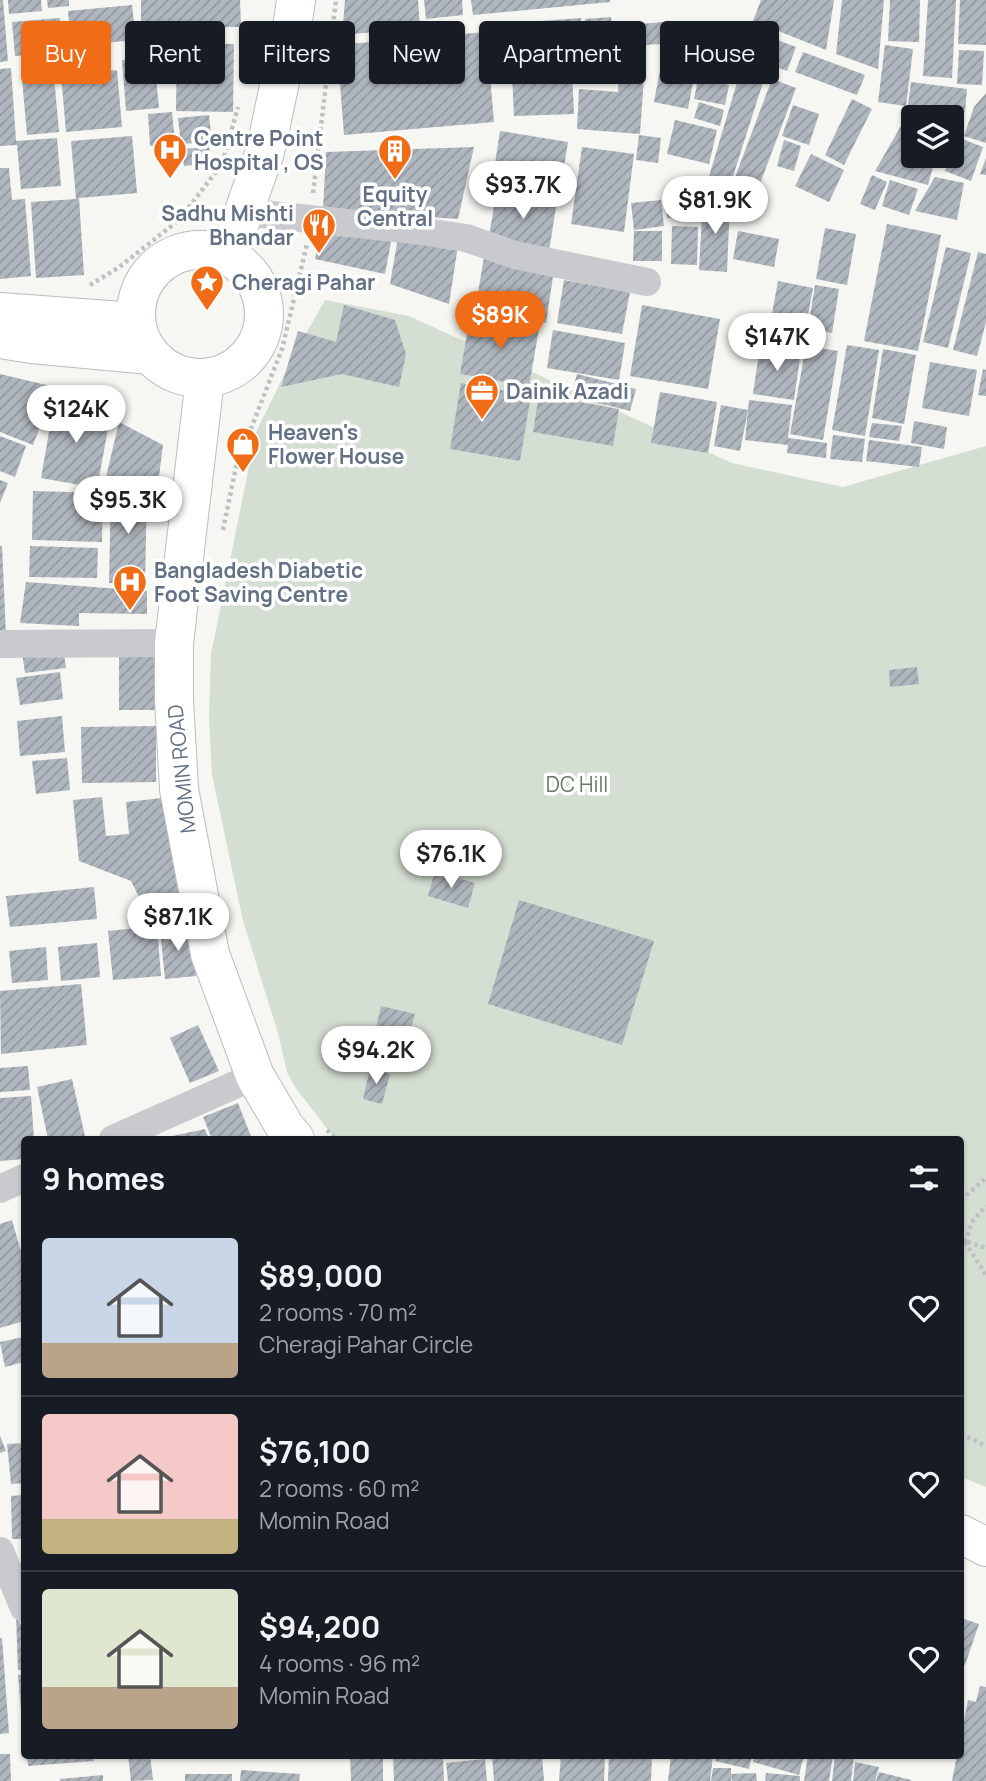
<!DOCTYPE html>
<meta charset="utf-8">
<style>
:root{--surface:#171b24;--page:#20242c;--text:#f1f3f6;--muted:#9ea1a6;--line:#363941;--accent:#f16c17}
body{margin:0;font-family:Manrope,sans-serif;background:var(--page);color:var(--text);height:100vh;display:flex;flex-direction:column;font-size:26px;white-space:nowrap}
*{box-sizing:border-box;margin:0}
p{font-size:23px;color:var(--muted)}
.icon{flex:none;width:38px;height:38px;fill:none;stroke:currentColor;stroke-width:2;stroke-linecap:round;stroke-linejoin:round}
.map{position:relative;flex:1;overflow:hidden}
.drawer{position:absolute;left:21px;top:1136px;width:943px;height:623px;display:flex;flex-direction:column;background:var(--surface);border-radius:7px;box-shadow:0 2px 5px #0004}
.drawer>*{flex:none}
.top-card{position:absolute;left:21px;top:21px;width:945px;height:63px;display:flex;gap:14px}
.tools{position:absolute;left:901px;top:105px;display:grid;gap:14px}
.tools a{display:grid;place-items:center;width:63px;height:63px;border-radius:7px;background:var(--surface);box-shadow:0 2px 5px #0004;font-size:35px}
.price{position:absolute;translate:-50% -60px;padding:0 16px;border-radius:24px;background:#fff;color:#222;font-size:23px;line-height:46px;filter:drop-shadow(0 2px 4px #0008)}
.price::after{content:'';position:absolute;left:50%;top:42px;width:21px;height:16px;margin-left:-10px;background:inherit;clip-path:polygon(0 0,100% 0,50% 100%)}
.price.current{background:var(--accent);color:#fff}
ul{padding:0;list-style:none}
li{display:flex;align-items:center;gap:21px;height:175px;padding:0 21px}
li+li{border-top:2px solid var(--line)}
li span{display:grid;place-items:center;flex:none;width:196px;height:140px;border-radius:7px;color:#555}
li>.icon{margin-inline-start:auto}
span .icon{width:84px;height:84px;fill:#fffc;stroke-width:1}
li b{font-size:30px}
h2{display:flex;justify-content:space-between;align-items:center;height:84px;padding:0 21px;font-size:30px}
.tag{padding:0 24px;border-radius:7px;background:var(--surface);box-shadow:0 2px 5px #0004;font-size:24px;line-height:63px}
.tag.current{background:var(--accent);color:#fff}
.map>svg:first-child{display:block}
</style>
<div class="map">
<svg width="986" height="1781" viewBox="0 0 986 1781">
<defs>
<pattern id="building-hatch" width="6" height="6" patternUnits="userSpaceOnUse" patternTransform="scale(1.75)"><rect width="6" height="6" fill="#b0b6bd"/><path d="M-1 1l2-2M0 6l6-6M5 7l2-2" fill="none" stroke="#93989f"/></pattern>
</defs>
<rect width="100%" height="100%" fill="#f6f6f2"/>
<polygon fill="#d5ded3" points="325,300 409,316 732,463 843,487 986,446 986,1487 961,1477 961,1139 335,1139 295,1087 287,1072 278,1033 243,921 212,775 209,718 211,654 256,432 293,357"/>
<g fill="url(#building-hatch)">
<polygon points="0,0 3,0 8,61 0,62"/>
<polygon points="8,0 41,0 42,11 9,14"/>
<polygon points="47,0 69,0 69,6 48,8"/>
<polygon points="141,0 240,0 241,27 141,28"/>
<polygon points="345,0 418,0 420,28 342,35"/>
<polygon points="424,0 462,0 463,15 426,19"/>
<polygon points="471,0 610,0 610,2 473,15"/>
<polygon points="761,0 834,0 826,50 753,21"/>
<polygon points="842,0 884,0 878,69 836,54"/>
<polygon points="890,0 920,0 919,42 888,41"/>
<polygon points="928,0 956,0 952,78 923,76"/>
<polygon points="960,0 986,0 986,45 958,44"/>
<polygon points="132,5 136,40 71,46 68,11"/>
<polygon points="611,17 615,72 590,74 585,19"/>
<polygon points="60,18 63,52 15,56 12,22"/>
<polygon points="581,18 584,60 505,66 502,24"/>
<polygon points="675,21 677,43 629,46 628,25"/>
<polygon points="486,32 494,122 344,135 337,45"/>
<polygon points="767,36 796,47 787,71 758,60"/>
<polygon points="693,37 744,47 735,77 667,69"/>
<polygon points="177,43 234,44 233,112 176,111"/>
<polygon points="885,45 913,49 906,106 878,102"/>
<polygon points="959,50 984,51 982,85 957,84"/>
<polygon points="803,52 865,75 857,95 795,72"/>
<polygon points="154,57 159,108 126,111 122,60"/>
<polygon points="620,60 645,62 640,134 577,129 579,89 618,92"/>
<polygon points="11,68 16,141 57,138 61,186 21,189 17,145 0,146 0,69"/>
<polygon points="741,69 765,76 727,195 705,190"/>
<polygon points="117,70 122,127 66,132 61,75"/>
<polygon points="660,70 694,77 688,109 654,102"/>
<polygon points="572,71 574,114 514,116 512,73"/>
<polygon points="54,76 59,132 27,135 22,79"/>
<polygon points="698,79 729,85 725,105 694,99"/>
<polygon points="772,79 796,88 755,197 731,188"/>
<polygon points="911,82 967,89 965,112 908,105"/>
<polygon points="986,93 986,143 964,136 974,107"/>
<polygon points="852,99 872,109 844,165 825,155"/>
<polygon points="699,102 724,110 720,126 694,118"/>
<polygon points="793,105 819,114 809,145 782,136"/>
<polygon points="172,112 175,144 150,146 148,114"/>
<polygon points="909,112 924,116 914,117 914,156 936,156 928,185 875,171"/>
<polygon points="209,115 212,142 181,144 178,118"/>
<polygon points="675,120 717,130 709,164 667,154"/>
<polygon points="500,131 568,142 559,195 492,183"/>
<polygon points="639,135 661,138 658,163 636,160"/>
<polygon points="132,136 137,193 79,198 84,275 36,278 31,202 76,199 71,141"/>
<polygon points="957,137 983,147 971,181 945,171"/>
<polygon points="784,140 801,146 794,171 777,166"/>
<polygon points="209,147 211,163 184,166 182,149"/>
<polygon points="474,147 458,219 323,210 326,152"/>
<polygon points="582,147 634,154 624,232 571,224"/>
<polygon points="811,154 844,170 829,202 795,186"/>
<polygon points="986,158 986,175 980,174"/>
<polygon points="0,168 9,168 12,200 25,199 31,276 0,279"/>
<polygon points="872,175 887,182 875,210 860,204"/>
<polygon points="935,177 964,183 957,220 915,211"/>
<polygon points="890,180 918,189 909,215 882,206"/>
<polygon points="667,189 693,189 694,217 667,218"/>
<polygon points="497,191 557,201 549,251 488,241"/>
<polygon points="661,200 664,226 634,230 631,203"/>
<polygon points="703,201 730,202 727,272 699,270"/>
<polygon points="322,222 392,237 385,274 315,259"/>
<polygon points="887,224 941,235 918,351 864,341"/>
<polygon points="672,226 698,227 697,265 671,264"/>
<polygon points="825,228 856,234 847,285 816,279"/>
<polygon points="634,231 662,231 662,261 633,261"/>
<polygon points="738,231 779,239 774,267 733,259"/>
<polygon points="399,232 459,239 449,304 390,284"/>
<polygon points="946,247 971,253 948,348 923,342"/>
<polygon points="978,252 986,254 986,322 977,356 953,350"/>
<polygon points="484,257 554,270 546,323 475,311"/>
<polygon points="564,280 630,292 622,334 557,323"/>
<polygon points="778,281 813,288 803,342 768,336"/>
<polygon points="815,285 839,289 832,333 808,329"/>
<polygon points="344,305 395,320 406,354 399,387 342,374 281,387 298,331 336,342"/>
<polygon points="642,305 720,319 708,389 630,376"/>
<polygon points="470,317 539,329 529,386 460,374"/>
<polygon points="553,330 625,343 619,380 547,368"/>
<polygon points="847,345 879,350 865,436 832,430"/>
<polygon points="760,346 801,351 794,400 753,394"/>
<polygon points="806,346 838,351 823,440 790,434"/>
<polygon points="883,349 916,355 904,424 872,418"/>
<polygon points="930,362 977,370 969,416 922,408"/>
<polygon points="983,369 986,370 986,396 978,395"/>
<polygon points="0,374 55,387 33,445 0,432"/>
<polygon points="577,374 636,389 630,411 571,396"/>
<polygon points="461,383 531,395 520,461 450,449"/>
<polygon points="660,392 717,402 708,453 651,443"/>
<polygon points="539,395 619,409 613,446 533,432"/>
<polygon points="749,400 792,405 788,438 827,443 826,458 787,453 788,445 745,440"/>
<polygon points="54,403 111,413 97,488 41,478"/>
<polygon points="721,405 748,410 740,451 714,446"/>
<polygon points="914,421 947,427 944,449 911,443"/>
<polygon points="119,422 163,445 158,484 106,477"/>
<polygon points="872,423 902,426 899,441 869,437"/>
<polygon points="833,435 865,439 862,462 830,459"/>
<polygon points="0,436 26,446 15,477 0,471"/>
<polygon points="869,440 922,447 919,467 866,461"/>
<polygon points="0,480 8,483 0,503"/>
<polygon points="111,489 147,490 145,584 109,583"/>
<polygon points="33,491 103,493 102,542 32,540"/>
<polygon points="0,546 2,546 6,635 0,635"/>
<polygon points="30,546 98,548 97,578 29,577"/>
<polygon points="26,582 147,591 147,614 79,613 79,626 20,623"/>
<polygon points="63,647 66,668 25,673 22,652"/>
<polygon points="158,647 158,710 119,710 119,648"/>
<polygon points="917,667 919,684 890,687 889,670"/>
<polygon points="60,672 63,699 20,705 16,678"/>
<polygon points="62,716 65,752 20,756 17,721"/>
<polygon points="156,726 156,782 82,783 81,727"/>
<polygon points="67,758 70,790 36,794 32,761"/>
<polygon points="102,797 106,836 129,834 126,802 171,797 181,914 149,917 131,881 79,861 73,800"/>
<polygon points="435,871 475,883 468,908 428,896"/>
<polygon points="94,887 97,919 10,927 6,896"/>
<polygon points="519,900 654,941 622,1045 488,1004"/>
<polygon points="157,926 161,976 113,980 108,931"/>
<polygon points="191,926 196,976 165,979 160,930"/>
<polygon points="97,943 100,977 61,981 58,947"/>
<polygon points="46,947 48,980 12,983 9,951"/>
<polygon points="81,984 87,1045 1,1054 0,991"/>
<polygon points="381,1006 415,1014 400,1072 368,1064"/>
<polygon points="198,1025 219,1071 190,1083 170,1038"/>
<polygon points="28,1066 30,1090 0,1092 0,1068"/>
<polygon points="370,1069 390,1074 382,1104 363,1099"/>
<polygon points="72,1079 85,1136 69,1139 48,1139 37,1087"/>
<polygon points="31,1096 34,1139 24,1139 24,1159 0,1161 0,1098"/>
<polygon points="238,1103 252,1139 212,1139 203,1117"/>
<polygon points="205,1129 209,1139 163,1139 163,1138"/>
<polygon points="12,1220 24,1262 24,1321 0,1328 0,1224"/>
<polygon points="24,1337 24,1362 5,1367 0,1342"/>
<polygon points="0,1436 6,1451 0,1453"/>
<polygon points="24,1443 24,1483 11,1484 7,1444"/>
<polygon points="24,1495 24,1539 12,1539 11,1496"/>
<polygon points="16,1616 24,1630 24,1670 18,1670"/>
<polygon points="961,1618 979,1624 965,1665 961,1664"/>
<polygon points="0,1638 2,1638 9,1733 0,1734"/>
<polygon points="24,1674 24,1709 21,1710 18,1675"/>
<polygon points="980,1686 986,1687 986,1781 952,1781 957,1755 961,1755 961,1737 968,1700 976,1702"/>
<polygon points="0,1754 10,1754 11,1781 0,1781"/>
<polygon points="27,1755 93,1755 94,1761 28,1766"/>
<polygon points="128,1755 150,1755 153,1780 131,1781"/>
<polygon points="350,1755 383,1755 383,1781 351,1781"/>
<polygon points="393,1755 443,1755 444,1781 394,1781"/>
<polygon points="448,1755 465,1755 465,1757 448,1759"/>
<polygon points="492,1755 542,1755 544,1781 494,1781"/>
<polygon points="561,1755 605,1755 604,1781 559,1781"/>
<polygon points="609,1755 652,1757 651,1781 608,1781"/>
<polygon points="671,1755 713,1755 710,1781 668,1781"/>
<polygon points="717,1755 752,1755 749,1769 715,1761"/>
<polygon points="755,1755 804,1755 799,1775 753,1762"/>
<polygon points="808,1755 833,1755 829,1781 804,1781"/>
<polygon points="835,1755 854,1755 851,1781 832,1781"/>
<polygon points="485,1759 487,1781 448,1781 446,1763"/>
<polygon points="855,1762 879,1767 875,1781 853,1781"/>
<polygon points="713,1768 731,1768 731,1781 711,1781"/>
<polygon points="241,1770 300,1774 299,1781 240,1781"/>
<polygon points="879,1772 911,1780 911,1781 876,1781"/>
<polygon points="756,1773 757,1781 732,1781 731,1774"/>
<polygon points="766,1773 800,1776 800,1781 765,1781"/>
<rect x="185" y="1774" width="47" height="7"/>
<polygon points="103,1775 103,1781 60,1781 60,1779"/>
</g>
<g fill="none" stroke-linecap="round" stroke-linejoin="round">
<g stroke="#babdc3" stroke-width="40">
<g id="secondary">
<circle cx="200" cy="314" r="64"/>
<polyline points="228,256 265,152 293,21 296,0"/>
<polyline points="0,312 136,322"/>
<polyline points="0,339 32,344 150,355"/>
<polyline points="205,379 174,643 174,700 179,789 210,954 255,1076 285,1127 295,1139"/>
<polyline points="961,1534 986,1547"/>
</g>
</g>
<g stroke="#bfc0c3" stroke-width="4.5" stroke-dasharray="3.5 3.5" stroke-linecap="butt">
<polyline points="313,193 336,0"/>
<polyline points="90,285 118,268 179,220 222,164 238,107"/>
<polyline points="223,530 236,467 282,349 307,244"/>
<polyline points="327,1130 336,1139"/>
<polyline points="961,1200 986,1178"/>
<polyline points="961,1240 986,1248"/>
<polyline points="965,1242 972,1222 986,1206"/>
<polyline points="965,1242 986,1275"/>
<polyline points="961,1434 986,1446"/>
</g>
<g stroke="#c8cace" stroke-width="28">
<polyline points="243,212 413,230 466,238 515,255 647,282"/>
<polyline points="0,644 174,643"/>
<polyline points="113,1139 255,1076"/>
<polyline points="0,1189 24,1178"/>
<polyline points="0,1551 24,1608"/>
</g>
<use href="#secondary" stroke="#fff" stroke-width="38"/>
</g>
<defs>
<g id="hospital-pin" transform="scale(1.75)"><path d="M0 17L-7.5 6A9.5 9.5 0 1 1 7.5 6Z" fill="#f16c17" stroke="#fff"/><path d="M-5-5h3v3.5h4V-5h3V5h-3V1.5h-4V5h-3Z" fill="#fff"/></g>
<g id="building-pin" transform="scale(1.75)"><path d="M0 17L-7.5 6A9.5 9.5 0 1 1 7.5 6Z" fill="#f16c17" stroke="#fff"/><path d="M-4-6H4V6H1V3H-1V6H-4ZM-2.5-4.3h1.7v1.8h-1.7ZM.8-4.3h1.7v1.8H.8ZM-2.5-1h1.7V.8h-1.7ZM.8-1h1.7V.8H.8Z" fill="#fff"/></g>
<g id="restaurant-pin" transform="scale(1.75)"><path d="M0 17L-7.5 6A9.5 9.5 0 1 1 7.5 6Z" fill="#f16c17" stroke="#fff"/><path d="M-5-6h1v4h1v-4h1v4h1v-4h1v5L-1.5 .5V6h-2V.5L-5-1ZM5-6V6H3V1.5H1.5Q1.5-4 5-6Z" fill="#fff"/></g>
<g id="sight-pin" transform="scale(1.75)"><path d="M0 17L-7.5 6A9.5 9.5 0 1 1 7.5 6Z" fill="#f16c17" stroke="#fff"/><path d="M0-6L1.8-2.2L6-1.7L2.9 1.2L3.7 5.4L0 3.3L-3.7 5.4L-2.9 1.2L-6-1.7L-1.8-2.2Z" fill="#fff"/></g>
<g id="office-pin" transform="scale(1.75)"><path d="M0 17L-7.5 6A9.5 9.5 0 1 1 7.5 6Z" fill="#f16c17" stroke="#fff"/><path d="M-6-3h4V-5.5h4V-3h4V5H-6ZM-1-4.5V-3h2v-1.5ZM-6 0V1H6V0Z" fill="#fff"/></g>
<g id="shop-pin" transform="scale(1.75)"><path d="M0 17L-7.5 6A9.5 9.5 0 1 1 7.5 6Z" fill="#f16c17" stroke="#fff"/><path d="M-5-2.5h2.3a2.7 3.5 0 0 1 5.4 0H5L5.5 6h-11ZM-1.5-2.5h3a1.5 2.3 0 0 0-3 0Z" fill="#fff"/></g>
</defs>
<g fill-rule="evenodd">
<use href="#hospital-pin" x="170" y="150"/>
<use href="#building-pin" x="395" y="151"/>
<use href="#restaurant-pin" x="319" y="225"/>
<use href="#sight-pin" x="207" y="282"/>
<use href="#office-pin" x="482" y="391"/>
<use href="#shop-pin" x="243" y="444"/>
<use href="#hospital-pin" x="130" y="582"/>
</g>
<g text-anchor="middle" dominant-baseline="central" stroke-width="7" stroke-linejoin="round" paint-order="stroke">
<g font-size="21" font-weight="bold" fill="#637186" stroke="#fff" text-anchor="start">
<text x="194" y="138">Centre Point<tspan x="194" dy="24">Hospital , OS</tspan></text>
<text x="395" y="194" text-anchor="middle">Equity<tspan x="395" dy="24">Central</tspan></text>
<text x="294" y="213" text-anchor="end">Sadhu Mishti<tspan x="294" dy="24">Bhandar</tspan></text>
<text x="232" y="282">Cheragi Pahar</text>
<text x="506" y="391">Dainik Azadi</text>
<text x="268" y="432">Heaven's<tspan x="268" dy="24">Flower House</tspan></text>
<text x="154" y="570">Bangladesh Diabetic<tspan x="154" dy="24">Foot Saving Centre</tspan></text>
</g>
<g font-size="21" fill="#637186" stroke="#fff">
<text transform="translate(181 769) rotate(-96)">MOMIN ROAD</text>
</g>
<g font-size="21" fill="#637c62" stroke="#fff">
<text x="577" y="784">DC Hill</text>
</g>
</g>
</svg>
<div class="tools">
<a><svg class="icon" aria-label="layers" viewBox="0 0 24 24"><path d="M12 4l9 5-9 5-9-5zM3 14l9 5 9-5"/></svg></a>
</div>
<b class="price" style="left:523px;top:221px">$93.7K</b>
<b class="price" style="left:715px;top:236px">$81.9K</b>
<b class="price current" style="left:500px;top:351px">$89K</b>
<b class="price" style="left:777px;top:373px">$147K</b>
<b class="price" style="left:76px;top:445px">$124K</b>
<b class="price" style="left:128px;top:536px">$95.3K</b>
<b class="price" style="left:451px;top:890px">$76.1K</b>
<b class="price" style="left:178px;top:953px">$87.1K</b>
<b class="price" style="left:376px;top:1086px">$94.2K</b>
<div class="top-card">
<a class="tag current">Buy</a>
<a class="tag">Rent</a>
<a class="tag">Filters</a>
<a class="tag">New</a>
<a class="tag">Apartment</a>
<a class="tag">House</a>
</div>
<section class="drawer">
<h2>9 homes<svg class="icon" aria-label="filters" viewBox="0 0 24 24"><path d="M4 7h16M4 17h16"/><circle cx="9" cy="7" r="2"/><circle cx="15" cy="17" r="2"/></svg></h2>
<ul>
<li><span style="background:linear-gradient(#c9d6e8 75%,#b9a48a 0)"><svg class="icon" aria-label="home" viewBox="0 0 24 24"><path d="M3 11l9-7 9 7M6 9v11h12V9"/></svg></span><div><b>$89,000</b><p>2 rooms · 70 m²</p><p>Cheragi Pahar Circle</p></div><svg class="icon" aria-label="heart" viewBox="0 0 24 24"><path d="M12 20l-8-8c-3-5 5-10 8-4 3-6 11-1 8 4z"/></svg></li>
<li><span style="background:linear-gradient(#f6c9c9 75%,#c2b280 0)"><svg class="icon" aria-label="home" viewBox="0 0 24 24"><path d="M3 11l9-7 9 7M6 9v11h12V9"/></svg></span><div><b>$76,100</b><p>2 rooms · 60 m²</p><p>Momin Road</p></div><svg class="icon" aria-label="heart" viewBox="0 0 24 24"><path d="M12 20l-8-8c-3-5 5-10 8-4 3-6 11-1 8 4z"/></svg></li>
<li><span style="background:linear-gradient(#dfe7d0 70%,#b9a48a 0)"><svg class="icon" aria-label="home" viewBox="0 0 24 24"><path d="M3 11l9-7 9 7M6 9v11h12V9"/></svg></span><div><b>$94,200</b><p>4 rooms · 96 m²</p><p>Momin Road</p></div><svg class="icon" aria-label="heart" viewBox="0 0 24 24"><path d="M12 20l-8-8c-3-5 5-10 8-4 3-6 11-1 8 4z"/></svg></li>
</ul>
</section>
</div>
